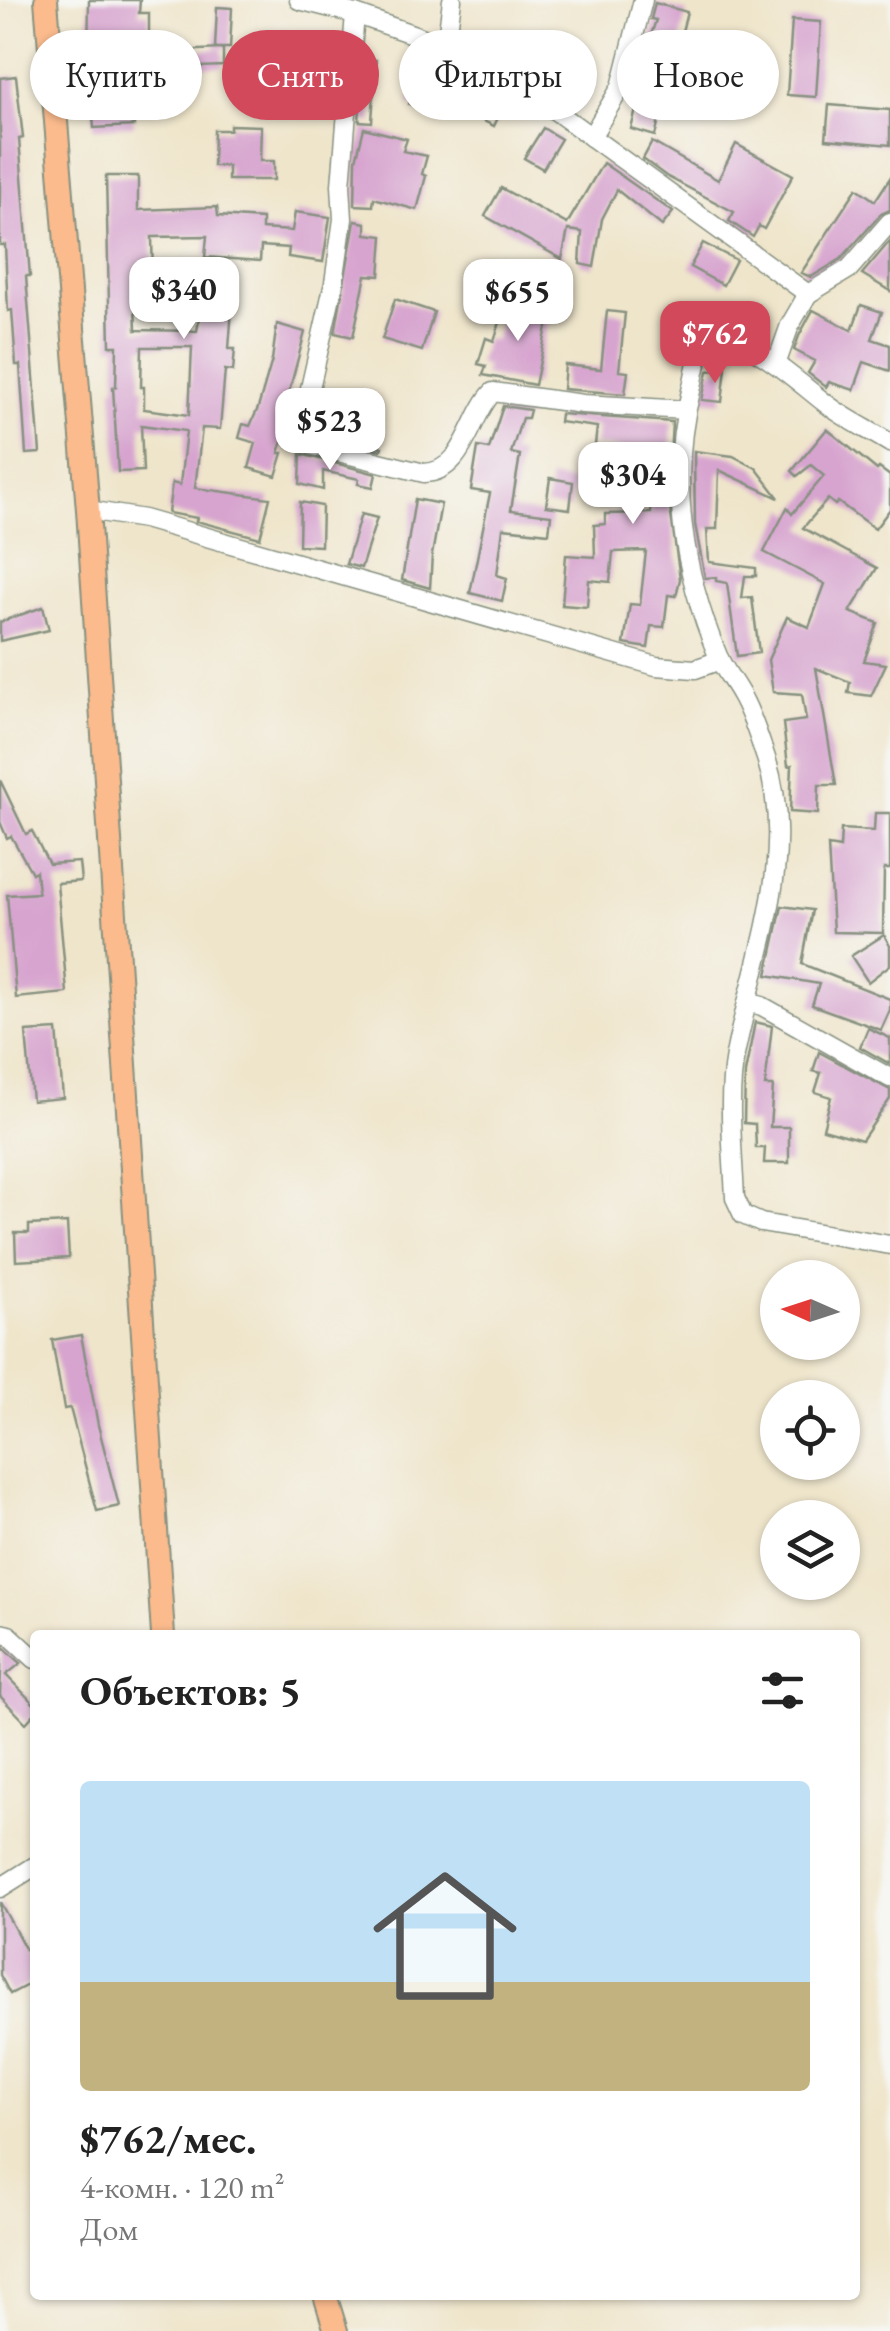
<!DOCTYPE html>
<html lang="ru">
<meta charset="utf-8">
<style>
:root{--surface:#fff;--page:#f6f6f6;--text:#222;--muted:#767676;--accent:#d1495b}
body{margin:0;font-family:"EB Garamond",serif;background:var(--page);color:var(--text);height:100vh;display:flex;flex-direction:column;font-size:38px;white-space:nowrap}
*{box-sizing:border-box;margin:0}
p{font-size:32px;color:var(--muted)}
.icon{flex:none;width:55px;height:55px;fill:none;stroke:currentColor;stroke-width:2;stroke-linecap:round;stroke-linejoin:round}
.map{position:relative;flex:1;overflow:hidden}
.sheet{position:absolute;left:30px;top:1630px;width:830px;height:670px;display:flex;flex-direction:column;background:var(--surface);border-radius:10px;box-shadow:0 2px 8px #0004}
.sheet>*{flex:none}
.guide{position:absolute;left:30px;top:30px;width:830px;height:90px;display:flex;gap:20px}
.needle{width:65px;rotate:273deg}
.buttons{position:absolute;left:760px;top:1260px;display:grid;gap:20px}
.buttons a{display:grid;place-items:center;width:100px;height:100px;border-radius:50%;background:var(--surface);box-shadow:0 2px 8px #0004;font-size:50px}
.price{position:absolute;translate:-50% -85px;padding:0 22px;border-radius:20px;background:#fff;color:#222;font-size:32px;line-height:65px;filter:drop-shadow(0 2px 5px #0008)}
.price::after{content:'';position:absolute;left:50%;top:60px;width:30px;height:22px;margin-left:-15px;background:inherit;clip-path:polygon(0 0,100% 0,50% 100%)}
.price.active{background:var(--accent);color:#fff}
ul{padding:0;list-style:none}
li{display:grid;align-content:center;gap:20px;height:530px;padding:0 50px}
li span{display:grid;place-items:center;height:310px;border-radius:10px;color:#555}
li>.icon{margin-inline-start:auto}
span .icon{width:180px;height:180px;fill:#fffc;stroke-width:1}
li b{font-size:42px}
h2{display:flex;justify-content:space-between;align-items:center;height:120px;padding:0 50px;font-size:42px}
.pill{padding:0 35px;border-radius:45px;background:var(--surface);box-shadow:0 2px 8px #0004;font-size:35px;line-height:90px}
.pill.active{background:var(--accent);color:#fff}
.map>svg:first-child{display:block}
</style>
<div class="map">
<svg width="890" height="2331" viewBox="0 0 890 2331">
<rect width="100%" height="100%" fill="#f6f6f2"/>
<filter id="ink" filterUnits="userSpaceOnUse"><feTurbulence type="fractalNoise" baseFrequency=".01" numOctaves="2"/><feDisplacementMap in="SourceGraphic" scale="20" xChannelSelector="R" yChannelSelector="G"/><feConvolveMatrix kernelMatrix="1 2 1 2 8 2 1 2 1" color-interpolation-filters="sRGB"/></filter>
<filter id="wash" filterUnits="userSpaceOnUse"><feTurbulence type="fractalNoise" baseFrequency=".0048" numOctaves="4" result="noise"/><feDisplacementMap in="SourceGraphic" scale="40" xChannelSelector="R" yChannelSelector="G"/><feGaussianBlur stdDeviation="2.25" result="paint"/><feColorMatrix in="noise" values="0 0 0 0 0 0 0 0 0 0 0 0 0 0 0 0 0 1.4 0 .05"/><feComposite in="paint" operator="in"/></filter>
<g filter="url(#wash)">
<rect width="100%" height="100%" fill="#efe5cb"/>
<g id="blocks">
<g fill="#d7a4cf" fill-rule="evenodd">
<polygon points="89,0 140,0 139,13 149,13 149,58 130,58 134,126 94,128 88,58"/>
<polygon points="655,3 687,12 655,136 631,129 641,91 633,89 656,20 651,19"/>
<polygon points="217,7 232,8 230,48 215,48"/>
<polygon points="792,20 821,22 816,97 787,95"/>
<polygon points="223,49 223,66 175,68 174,51"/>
<polygon points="364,59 376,60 372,122 359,121"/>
<polygon points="16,76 23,138 19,139 30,276 26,276 40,453 26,454 20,365 16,365 12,310 8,311 5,245 0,245 0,78"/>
<polygon points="414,84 450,93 453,86 486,102 491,91 507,99 494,126 455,107 451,115 409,104"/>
<polygon points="829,105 890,110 890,145 826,139"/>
<polygon points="230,125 261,126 260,161 274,161 274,180 228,180 228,166 213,166 214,130 230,130"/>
<polygon points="364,128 407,139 403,151 427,156 422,174 426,176 417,210 374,198 373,206 355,205 356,160"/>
<polygon points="543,128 561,139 543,169 524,158"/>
<polygon points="652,142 718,180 736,144 793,175 764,229 759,226 753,237 729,221 734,212 666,176 643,159"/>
<polygon points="603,163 673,212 662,226 617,190 602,219 594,267 580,264 582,232 568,230 562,259 485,216 501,188 567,224"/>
<path d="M106,176H138V210L217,207L218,216L262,219V229L292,231L295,212L330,217L323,262L288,257L289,248L261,246L260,261L205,257L207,236L152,237L153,280L134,281L136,330L197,331L202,305L232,308L229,349H235L233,371L225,370L220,429L202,428L195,488L270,498L260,538L196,521L197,518L168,513L172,483L180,485L186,431L141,425L143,471L118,472L113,387H116L117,346H110ZM142,347H192L189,415L144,409V387H141Z"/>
<polygon points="890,178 890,210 881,214 841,259 811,277 801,273 857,188 875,201"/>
<polygon points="355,221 366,223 366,234 383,236 380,276 366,275 353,337 335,333"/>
<polygon points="890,241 890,291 862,274"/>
<polygon points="703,243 736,260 723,285 690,267"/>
<polygon points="522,296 552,303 535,385 483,375 486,366 478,364 486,338 494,341 501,319 513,323"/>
<polygon points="395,299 434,312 422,351 382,339"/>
<polygon points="861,305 882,312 872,339 890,345 890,371 864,362 854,390 829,382 826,387 808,373 815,361 794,350 799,336 813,310 852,330"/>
<polygon points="607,311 625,313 619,371 628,372 625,394 563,389 565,365 601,369"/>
<polygon points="277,324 305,332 288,396 295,398 279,453 283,453 276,476 249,468 256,443 239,438 243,424 250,426 258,408 272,360"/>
<polygon points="726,368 722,402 702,400 708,371"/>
<polygon points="329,393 349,397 340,438 382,447 381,450 321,435"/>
<polygon points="503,406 530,410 528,418 522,418 511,453 520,455 511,510 551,515 549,533 503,528 497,575 507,578 502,601 470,593 490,493 471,490 478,447 489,449"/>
<polygon points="560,414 672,422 668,493 680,579 676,596 668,595 664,627 651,626 648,648 624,644 630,604 640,605 646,551 613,552 610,582 589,580 587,607 562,605 566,555 595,557 594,525 605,524 605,514 651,513 653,473 629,473 629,450 595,445 597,427 559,422"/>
<polygon points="827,429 877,470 879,468 890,476 890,509 875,529 838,502 835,505 828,499 803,528 877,568 850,612 878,623 864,661 886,664 871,696 848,693 850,682 816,668 836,785 819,785 818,814 790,812 792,765 788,766 783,723 806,720 802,694 773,692 768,660 787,617 809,627 825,584 764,552 787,508 792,514 824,476 811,465 797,476 792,471"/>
<polygon points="694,451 733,456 756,468 779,498 719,470 717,529 707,529 709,562 756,568 756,576 745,576 742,598 752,597 759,653 737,656 727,583 716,581 716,577 705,578 695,524"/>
<polygon points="301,454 376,474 373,487 358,484 359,479 323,471 323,490 300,484"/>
<polygon points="550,478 573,482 570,509 546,506"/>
<polygon points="415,499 441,504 432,555 430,588 402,580"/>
<polygon points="300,502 322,506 321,546 299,545"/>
<polygon points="361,514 377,518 361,568 346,564"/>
<polygon points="43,607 49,630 0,641 0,622"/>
<polygon points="0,780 26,834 32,831 49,864 79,862 81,881 57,883 67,993 16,998 7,895 38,893 36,871 32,873 11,836 7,838 0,822"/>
<polygon points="875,813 890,813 890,869 884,869 883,933 833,932 828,846 840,848 841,829 874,831"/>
<polygon points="782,906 812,910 802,964 890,999 890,1010 881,1030 812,1005 819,984 767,975"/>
<polygon points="884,935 890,946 890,965 868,982 851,956"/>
<polygon points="755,1022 772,1026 765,1086 773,1086 770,1127 789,1127 789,1163 764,1163 765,1148 756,1148 755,1124 744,1123 745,1073"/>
<polygon points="868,1028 890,1038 890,1064 860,1047"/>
<polygon points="57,1030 63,1098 32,1101 26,1032"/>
<polygon points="819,1052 890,1090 890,1099 862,1140 823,1129 831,1097 815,1092 821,1073 813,1071"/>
<polygon points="67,1223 69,1258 16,1261 15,1233 29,1233 29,1225"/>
<polygon points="81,1335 98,1425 119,1506 97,1511 70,1408 64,1409 52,1340"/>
<polygon points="2,1646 21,1663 6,1675 35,1705 35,1713 26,1723 0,1696"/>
<polygon points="0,1902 35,1967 35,1981 10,1994 0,1975"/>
</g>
</g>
</g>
<g filter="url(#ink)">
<use href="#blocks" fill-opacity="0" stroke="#879180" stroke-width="2.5"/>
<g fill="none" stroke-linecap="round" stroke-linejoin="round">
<g stroke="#879180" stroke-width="21">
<g id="minor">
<polyline points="299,0 355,14 446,46 489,67 539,99 808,294"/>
<path d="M355,14L341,185L343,219L334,283L303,419L306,441L310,445L424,473C465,472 469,417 493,392L583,404L686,410"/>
<polyline points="446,46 452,0"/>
<polyline points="591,137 621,87 643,0"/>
<polyline points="777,362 790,325 808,294 849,269 890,222"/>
<path d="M890,443C871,431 850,421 832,408C808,392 741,325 710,342C696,350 695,377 691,391C668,480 683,572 718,656C724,670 734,682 741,695C752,714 759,738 766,758C798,857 754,958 735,1055C727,1098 733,1154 735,1198L743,1215L761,1223L890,1245"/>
<polyline points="88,510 144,519 656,666 695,669 720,660"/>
<polyline points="748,1002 762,1006 890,1078"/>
<polyline points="0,1633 9,1635 35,1659"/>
<polyline points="0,1888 35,1866"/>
</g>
</g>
<g stroke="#879180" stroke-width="26">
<g id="major">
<polyline points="46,0 88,510 163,1635"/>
<polyline points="325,2295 336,2331"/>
</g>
</g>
<use href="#minor" stroke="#fff" stroke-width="18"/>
<use href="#major" stroke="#fbbb8d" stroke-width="22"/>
</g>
</g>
</svg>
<div class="buttons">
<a><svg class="needle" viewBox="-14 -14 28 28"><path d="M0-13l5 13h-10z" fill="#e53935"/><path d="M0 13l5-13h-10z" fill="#767676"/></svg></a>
<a><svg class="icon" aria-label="locate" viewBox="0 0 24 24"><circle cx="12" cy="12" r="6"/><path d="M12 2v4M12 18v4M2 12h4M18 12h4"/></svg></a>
<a><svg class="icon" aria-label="layers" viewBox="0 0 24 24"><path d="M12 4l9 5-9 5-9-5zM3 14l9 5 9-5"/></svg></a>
</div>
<b class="price" style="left:184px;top:342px">$340</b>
<b class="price" style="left:518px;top:344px">$655</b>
<b class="price active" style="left:715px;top:386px">$762</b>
<b class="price" style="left:330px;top:473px">$523</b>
<b class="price" style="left:633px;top:527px">$304</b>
<div class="guide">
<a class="pill">Купить</a>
<a class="pill active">Снять</a>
<a class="pill">Фильтры</a>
<a class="pill">Новое</a>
</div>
<section class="sheet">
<h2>Объектов: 5<svg class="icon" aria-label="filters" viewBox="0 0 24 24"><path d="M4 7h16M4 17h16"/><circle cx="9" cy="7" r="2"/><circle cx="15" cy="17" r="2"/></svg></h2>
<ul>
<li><span style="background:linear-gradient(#bfe0f5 65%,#c2b280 0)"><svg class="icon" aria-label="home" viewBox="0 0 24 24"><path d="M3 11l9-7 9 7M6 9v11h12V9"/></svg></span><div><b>$762/мес.</b><p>4-комн. · 120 m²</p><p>Дом</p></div></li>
</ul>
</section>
</div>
